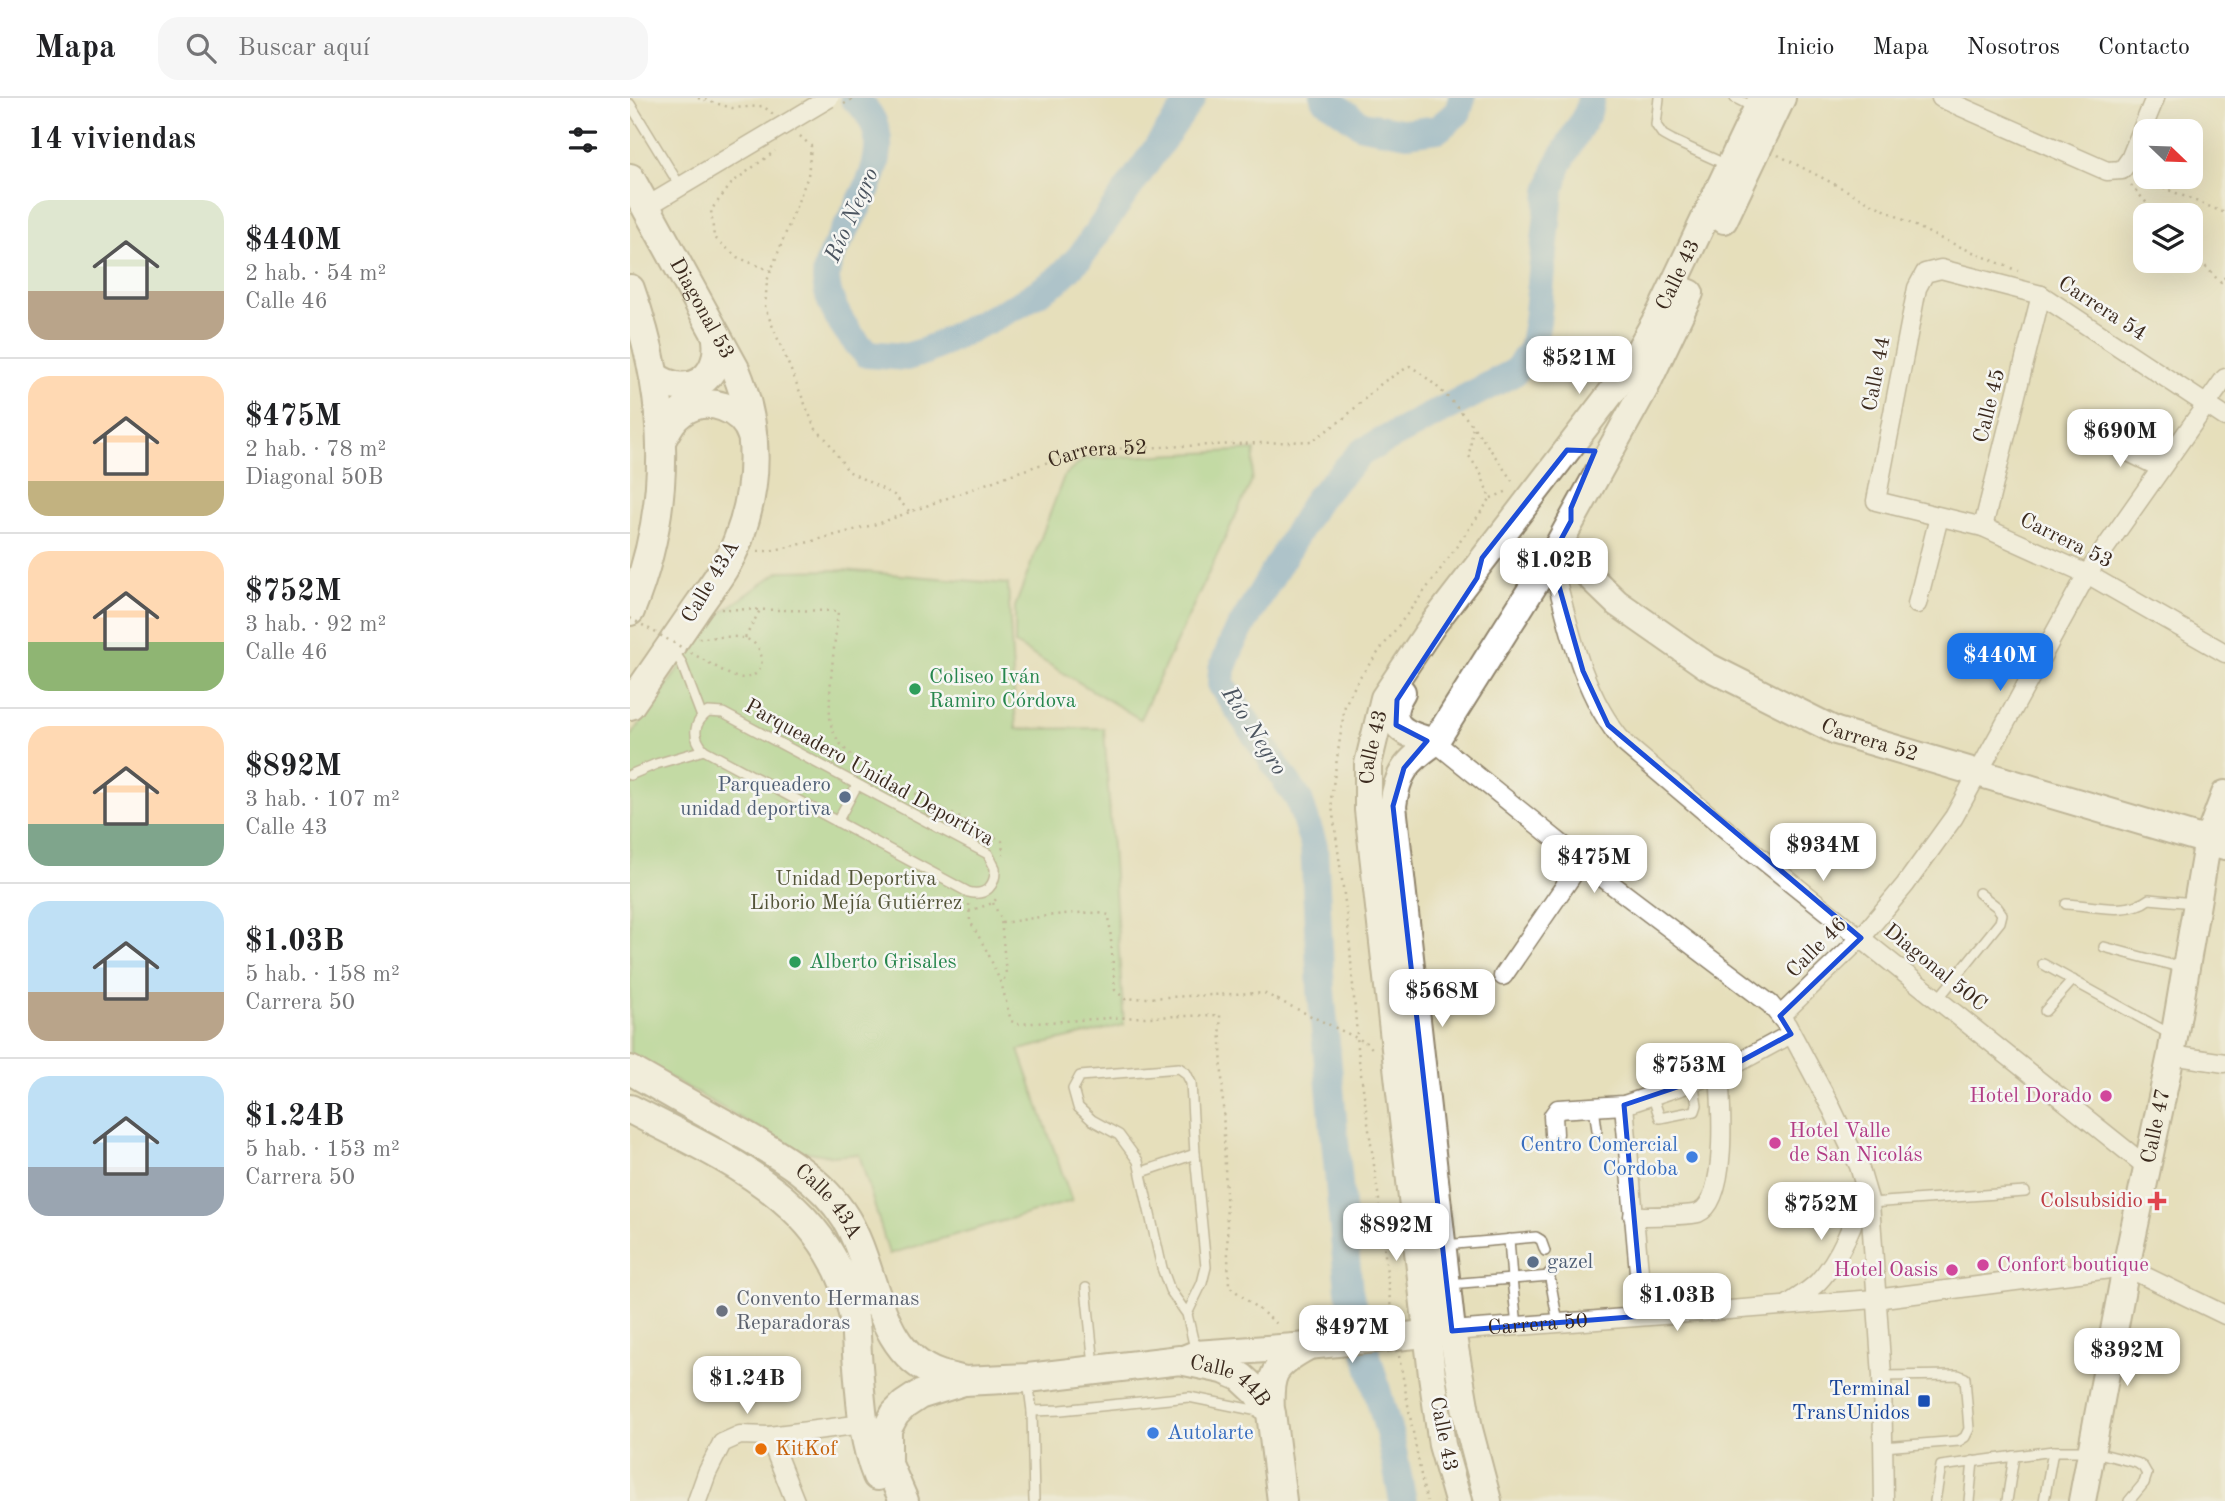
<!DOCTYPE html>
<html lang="es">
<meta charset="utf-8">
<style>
:root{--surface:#fff;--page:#f6f6f6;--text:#202124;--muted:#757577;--line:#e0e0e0;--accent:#1a73e8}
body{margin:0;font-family:"Old Standard TT",serif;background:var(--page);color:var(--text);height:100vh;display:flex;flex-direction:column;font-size:26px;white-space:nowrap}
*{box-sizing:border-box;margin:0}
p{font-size:23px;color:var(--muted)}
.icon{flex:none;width:38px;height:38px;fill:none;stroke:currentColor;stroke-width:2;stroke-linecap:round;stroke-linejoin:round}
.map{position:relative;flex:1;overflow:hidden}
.sheet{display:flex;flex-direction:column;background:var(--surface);width:630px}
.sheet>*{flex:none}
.needle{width:46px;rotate:113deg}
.fabs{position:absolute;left:1503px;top:21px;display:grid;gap:14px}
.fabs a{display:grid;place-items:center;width:70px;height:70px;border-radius:14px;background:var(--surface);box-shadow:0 7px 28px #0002;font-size:35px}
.price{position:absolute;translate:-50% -60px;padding:0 16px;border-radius:14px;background:#fff;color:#222;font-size:23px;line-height:46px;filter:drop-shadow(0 2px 4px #0008)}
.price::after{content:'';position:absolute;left:50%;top:42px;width:21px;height:16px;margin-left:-10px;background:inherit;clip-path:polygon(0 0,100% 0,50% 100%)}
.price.current{background:var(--accent);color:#fff}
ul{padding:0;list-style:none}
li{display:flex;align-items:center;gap:21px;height:175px;padding:0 28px}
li+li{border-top:2px solid var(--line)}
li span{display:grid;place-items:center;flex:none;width:196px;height:140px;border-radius:21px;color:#555}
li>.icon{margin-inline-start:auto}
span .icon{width:84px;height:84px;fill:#fffc;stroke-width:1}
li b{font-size:30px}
h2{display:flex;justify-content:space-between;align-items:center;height:84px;padding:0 28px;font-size:30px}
header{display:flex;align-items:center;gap:42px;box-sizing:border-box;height:98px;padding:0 35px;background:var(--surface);border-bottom:2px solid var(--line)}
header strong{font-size:33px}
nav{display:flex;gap:38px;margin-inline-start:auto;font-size:24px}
.search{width:490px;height:63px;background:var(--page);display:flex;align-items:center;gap:18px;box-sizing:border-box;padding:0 24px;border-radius:21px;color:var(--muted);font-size:26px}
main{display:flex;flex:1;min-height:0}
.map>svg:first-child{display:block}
</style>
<header>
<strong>Mapa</strong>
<div class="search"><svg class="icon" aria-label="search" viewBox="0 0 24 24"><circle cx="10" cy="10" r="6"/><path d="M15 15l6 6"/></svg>Buscar aquí</div>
<nav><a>Inicio</a><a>Mapa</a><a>Nosotros</a><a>Contacto</a></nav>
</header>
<main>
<section class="sheet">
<h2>14 viviendas<svg class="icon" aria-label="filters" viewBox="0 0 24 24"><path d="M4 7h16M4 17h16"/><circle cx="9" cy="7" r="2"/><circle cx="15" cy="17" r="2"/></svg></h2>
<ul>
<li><span style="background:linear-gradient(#dfe7d0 65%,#b9a48a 0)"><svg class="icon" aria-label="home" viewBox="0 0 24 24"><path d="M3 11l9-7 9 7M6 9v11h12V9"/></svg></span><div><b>$440M</b><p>2 hab. · 54 m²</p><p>Calle 46</p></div></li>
<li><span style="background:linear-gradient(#ffd9b3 75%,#c2b280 0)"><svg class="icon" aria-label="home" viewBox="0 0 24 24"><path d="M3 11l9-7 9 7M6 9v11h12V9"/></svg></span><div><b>$475M</b><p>2 hab. · 78 m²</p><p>Diagonal 50B</p></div></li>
<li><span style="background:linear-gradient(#ffd9b3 65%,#8fb573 0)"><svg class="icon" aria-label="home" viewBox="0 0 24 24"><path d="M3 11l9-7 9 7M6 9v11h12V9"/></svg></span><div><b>$752M</b><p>3 hab. · 92 m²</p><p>Calle 46</p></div></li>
<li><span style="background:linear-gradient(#ffd9b3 70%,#7fa58c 0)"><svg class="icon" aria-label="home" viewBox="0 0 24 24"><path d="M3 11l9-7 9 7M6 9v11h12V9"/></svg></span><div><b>$892M</b><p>3 hab. · 107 m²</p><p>Calle 43</p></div></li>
<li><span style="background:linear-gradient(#bfe0f5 65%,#b9a48a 0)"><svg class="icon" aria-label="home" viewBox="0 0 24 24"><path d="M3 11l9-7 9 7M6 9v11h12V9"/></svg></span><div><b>$1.03B</b><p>5 hab. · 158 m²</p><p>Carrera 50</p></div></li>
<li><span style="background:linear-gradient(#bfe0f5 65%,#9aa5b1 0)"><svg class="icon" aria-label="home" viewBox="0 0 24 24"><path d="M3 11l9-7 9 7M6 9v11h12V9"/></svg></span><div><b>$1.24B</b><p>5 hab. · 153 m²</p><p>Carrera 50</p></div></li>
</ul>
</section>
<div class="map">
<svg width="1595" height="1403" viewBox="0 0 1595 1403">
<rect width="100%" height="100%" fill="#f6f6f2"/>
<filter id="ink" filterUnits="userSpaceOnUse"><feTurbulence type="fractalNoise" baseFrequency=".0143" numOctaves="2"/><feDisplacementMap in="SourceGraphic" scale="14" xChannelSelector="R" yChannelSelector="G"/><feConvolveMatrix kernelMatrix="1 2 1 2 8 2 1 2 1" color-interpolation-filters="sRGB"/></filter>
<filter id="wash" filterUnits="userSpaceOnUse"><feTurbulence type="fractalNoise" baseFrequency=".00686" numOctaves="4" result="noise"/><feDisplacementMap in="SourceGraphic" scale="28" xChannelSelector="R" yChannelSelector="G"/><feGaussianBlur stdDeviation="1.57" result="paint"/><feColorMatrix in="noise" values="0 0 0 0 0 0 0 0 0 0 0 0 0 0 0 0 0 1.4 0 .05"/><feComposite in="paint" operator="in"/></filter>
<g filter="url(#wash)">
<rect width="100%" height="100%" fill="#e6dfbb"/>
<g fill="#9ad488" stroke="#6a7f53" stroke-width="2">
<polygon points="625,352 621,385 510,621 385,546 385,509 434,378 454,361"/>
<polygon points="213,472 378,486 386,631 474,630 494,927 389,952 442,1103 259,1156 229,1056 202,1058 166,1052 0,957 0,640 84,520 150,473"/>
</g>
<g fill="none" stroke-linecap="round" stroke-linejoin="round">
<g stroke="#6aa3d9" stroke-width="28">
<path d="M224,0C273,41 236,92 213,136C205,150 196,165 196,181C197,208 219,238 237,256L276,259L296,253L390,206L426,183L450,159L562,0"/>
<polyline points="694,0 732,27 777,35 808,31 828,14 832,0"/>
<polyline points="773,1403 760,1338 719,1193 691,892 684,748 669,702 591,586 592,571 604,541 687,401 732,354 885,274 902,251 907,224 920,94 928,67 958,14 961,0"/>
</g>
</g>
</g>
<g filter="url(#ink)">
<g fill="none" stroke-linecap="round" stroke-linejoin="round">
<g stroke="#90846c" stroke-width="12">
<g id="lane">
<polyline points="1029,0 1026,27 1033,37 1042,42 1097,67"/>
<polyline points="1105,0 1125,10"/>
<polyline points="0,6 50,88"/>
<polyline points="44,554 51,564 72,619"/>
<path d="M78,614L93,615L358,756L365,770C366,787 356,799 338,794L74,652C62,639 63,625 78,614Z"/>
<polyline points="0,677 26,666 74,652"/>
<polyline points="207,724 227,687"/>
<path d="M1436,806C1462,807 1497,818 1519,801L1564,805"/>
<polyline points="1474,849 1553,870"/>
<polyline points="1413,866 1540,936"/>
<polyline points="1308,901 1370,824 1372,816 1367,809 1349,795"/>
<polyline points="1415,913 1443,882"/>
<polyline points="1022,997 1030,1020 1065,1013 1067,1007 1063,983"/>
<polyline points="964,1009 967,1032"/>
<polyline points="512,1074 565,1056"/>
<polyline points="1240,1105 1395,1094"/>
<polyline points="879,1141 882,1181 920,1178"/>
<polyline points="814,1147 906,1139 911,1142 915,1153"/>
<polyline points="919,1175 928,1225"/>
<polyline points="819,1186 882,1181 887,1228"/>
<polyline points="456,1190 464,1267"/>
<polyline points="557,1216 572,1185 576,1169 565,1056 561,985 556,975 549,970 450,978 443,991 448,1009 462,1022 489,1037 508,1063 532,1170 540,1192 557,1216 566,1255"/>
<polyline points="1252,1278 1328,1277 1335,1280 1339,1331 1335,1339 1329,1343 1253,1349"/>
<polyline points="398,1283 402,1313 404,1403"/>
<polyline points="402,1313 431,1312 559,1299 633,1314"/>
<polyline points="1305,1403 1311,1368 1423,1353 1461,1353 1507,1365 1513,1369 1517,1376 1514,1385 1499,1403"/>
<polyline points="1339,1403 1343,1363"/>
<polyline points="1377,1403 1384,1358"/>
<polyline points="1414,1403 1423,1353"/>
</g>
</g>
<g stroke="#90846c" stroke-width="21">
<g id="street">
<polyline points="1311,0 1477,73 1492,72 1500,61 1525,0"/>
<polyline points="16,109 142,34"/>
<polyline points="1595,319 1411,197 1311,171 1295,175 1287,190 1246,403 1353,429 1457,476 1595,555"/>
<polyline points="1466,338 1531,370"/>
<polyline points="1353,429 1411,197"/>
<path d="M921,460C938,524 950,594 994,645L1118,750L1517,1069"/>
<polyline points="1287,506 1309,419"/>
<polyline points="805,644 976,782 1140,906 1157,927 1202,1011 1229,1068 1240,1105 1252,1278 1254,1403"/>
<polyline points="873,878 952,763"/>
<polyline points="1150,918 1231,840 1275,787 1324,719 1457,476 1595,280"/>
<polyline points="1541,957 1595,965"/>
<polyline points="994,1007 1013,1218"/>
<polyline points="924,1036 923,1018 928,1011 994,1007 1089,975 1161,936"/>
<path d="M1003,1118C1016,1118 1059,1118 1068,1115C1099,1103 1091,1003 1089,975"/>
<path d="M1157,1207C1167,1200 1179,1193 1188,1184C1210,1161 1226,1121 1234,1091"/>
<path id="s2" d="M822,1233L1245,1201L1496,1169L1595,1217"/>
<polyline points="139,1338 165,1403"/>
<polyline points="67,1403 77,1375 92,1345 110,1337 139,1338 233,1326"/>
</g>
</g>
<g stroke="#90846c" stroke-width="30">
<g id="secondary">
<polyline points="1094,122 1152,0"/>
<path id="s3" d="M928,448L987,505L1077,568L1206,633L1595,748"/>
<path d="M772,594C751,628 776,637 805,644"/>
<polyline points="551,1262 566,1256 678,1248 815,1234"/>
<path d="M641,1315C639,1277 642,1268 677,1249"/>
<path id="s4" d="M828,1403L812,1347L802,1277L738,712V666L754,600L804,525L995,277L1031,213L1132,0"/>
<path d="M858,1403L839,1331L822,1233L763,708C767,674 777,663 805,644L921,460L1016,288L1060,195"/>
<path id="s5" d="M1452,1403L1496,1169L1541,957L1578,741L1595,696"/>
</g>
</g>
<g stroke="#90846c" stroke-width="32">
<g id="primary">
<path id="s6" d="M0,80L105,271C129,328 130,384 108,442C99,467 79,492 64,514C43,545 21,576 0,607"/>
<path d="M0,191C39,300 44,405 0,513"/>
<path d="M24,278C58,303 92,281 87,241"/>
<path d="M32,341C38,330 42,321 52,314C77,296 113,310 122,338"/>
<path id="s7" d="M0,972C32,990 64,1009 97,1027C140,1052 189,1077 216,1121C246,1170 246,1254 308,1276C316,1279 325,1280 334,1283"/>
<path d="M0,1011C95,1060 202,1103 224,1220C227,1236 226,1252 228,1268C231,1305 233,1344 247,1378"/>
<path id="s8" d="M274,1403L257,1364V1331L265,1316L274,1307L289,1297L334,1283L398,1280L550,1262L593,1271L611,1279L627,1294L641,1315L652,1403"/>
</g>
</g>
<g stroke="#90846c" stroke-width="2.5" stroke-dasharray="2 5" stroke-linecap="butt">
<polyline points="68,0 102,10 133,8 143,16"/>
<polyline points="214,6 224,0"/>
<polyline points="170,38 181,48 178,78 137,183 135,210 185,330 197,342 218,373 264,397 280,414"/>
<polyline points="1148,57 1307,139 1388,173"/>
<polyline points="1507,79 1595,115"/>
<polyline points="1501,87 1527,117"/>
<polyline points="1561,153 1591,185 1595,179"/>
<polyline points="141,173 107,159 84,139 81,112 103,84 145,53"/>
<polyline points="861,400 878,393"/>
<path id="s1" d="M128,453H138L164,448L250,425L385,375L455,352L682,343L713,321L753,284L780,268C823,295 856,345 885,387"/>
<path d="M91,511L208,513C206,538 195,610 202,630C208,648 224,661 239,670L372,743L373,757"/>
<polyline points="115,540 130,512"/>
<polyline points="363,805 371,821 376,876 372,886"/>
<polyline points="339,806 340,823 358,855 372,888 381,923 388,926 480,920 590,917 599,1188 650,1228"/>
<polyline points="339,813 363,805 366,801"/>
<path d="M372,825C400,821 452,810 479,817L485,892L495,901L625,895L636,896L648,902"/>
<polyline points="735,944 743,951"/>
<polyline points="762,1221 749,1102 729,962 718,826 701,701 715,607 729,580 805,479 860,401 851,376 839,358 843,328"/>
<polyline points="769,1258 793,1388 797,1403"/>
</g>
<use href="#lane" stroke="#fff" stroke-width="9"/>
<use href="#street" stroke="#fff" stroke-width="18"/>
<use href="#secondary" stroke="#fff" stroke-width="26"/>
<use href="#primary" stroke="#fff" stroke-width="28"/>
<g stroke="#90846c" stroke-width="21" stroke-linecap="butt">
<polyline id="street-bridge" points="142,34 199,0"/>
</g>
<g stroke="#90846c" stroke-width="2.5" stroke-dasharray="2 5" stroke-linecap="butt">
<path d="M0,520L102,578C139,589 140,545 113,540C99,537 82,540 68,540"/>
<polyline points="648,902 735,944"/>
</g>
<use href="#street-bridge" stroke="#fff" stroke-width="18"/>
</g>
</g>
<path d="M0 0H1595V1403H0ZM937,352L965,353L941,410V423L921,460L953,573L978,627L1231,840L1150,918L1161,936L1089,975L994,1007L1013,1218L822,1233L763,708L774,670L797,643L766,627L767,602L847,480L852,460Z" fill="#e6dfbb" fill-opacity=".55" fill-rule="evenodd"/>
<path fill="none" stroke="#1d4ed8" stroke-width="5" stroke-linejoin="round" d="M937,352L965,353L941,410V423L921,460L953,573L978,627L1231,840L1150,918L1161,936L1089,975L994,1007L1013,1218L822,1233L763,708L774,670L797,643L766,627L767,602L847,480L852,460Z"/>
<g fill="#2e9e5b" stroke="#f6f6f2" stroke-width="2.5">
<circle cx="285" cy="591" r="7"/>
<circle cx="165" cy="864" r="7"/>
</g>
<g fill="#5c6f8a" stroke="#f6f6f2" stroke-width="2.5">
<circle cx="215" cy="699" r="7"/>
<circle cx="903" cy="1164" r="7"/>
</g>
<g fill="#d1479c" stroke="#f6f6f2" stroke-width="2.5">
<circle cx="1476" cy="998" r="7"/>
<circle cx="1145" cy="1045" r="7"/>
<circle cx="1353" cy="1167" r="7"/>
<circle cx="1322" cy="1172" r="7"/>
</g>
<g fill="#3f7fe0" stroke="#f6f6f2" stroke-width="2.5">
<circle cx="1062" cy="1059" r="7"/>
<circle cx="523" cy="1335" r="7"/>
</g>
<path fill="#e0444e" stroke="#f6f6f2" stroke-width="2.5" d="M1523.5 1092.5h7v7h7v7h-7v7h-7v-7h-7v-7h7z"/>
<circle fill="#6b7280" stroke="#f6f6f2" stroke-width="2.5" cx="92" cy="1213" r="7"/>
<rect fill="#1a4fb4" stroke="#f6f6f2" stroke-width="2.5" x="1287" y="1296" width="14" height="14" rx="3.5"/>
<circle fill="#e8710a" stroke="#f6f6f2" stroke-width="2.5" cx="131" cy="1351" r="7"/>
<g text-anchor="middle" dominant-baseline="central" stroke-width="5" stroke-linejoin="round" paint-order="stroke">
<g font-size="21" fill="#3b2a1e" stroke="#f6f6f2">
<text stroke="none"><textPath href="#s4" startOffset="1328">Calle 43</textPath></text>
<text stroke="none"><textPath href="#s6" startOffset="149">Diagonal 53</textPath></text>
<text transform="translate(1472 211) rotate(33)">Carrera 54</text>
<text transform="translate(1247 276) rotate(-79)">Calle 44</text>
<text transform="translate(1360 308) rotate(-76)">Calle 45</text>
<text stroke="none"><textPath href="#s1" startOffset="355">Carrera 52</textPath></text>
<text transform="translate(1436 443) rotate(26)">Carrera 53</text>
<text transform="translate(81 484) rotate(-59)">Calle 43A</text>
<text stroke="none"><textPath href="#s3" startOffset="371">Carrera 52</textPath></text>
<text stroke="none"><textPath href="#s4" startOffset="761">Calle 43</textPath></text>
<text transform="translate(239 675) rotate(29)">Parqueadero Unidad Deportiva</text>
<text transform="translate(1187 850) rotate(-45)">Calle 46</text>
<text transform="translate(1305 870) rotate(39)">Diagonal 50C</text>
<text stroke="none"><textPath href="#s5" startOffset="382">Calle 47</textPath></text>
<text stroke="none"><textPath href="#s7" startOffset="240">Calle 43A</textPath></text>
<text stroke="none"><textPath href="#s2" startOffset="86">Carrera 50</textPath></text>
<text stroke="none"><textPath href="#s8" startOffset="443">Calle 44B</textPath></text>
<text transform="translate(813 1336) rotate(79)">Calle 43</text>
</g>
<g font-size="21" fill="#27864d" stroke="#f6f6f2" text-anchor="start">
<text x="299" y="579">Coliseo Iván<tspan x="299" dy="24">Ramiro Córdova</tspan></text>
<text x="179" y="864">Alberto Grisales</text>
</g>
<g font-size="21" fill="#4e5e75" stroke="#f6f6f2" text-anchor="end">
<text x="201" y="687">Parqueadero<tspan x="201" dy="24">unidad deportiva</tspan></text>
<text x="917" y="1164" text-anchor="start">gazel</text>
</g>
<g font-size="21" fill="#535438" stroke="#f6f6f2">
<text x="226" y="781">Unidad Deportiva<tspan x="226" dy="24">Liborio Mejía Gutiérrez</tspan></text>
</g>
<g font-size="21" fill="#b23c85" stroke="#f6f6f2" text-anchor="end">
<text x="1462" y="998">Hotel Dorado</text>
<text x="1159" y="1033" text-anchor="start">Hotel Valle<tspan x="1159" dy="24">de San Nicolás</tspan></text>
<text x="1367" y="1167" text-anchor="start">Confort boutique</text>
<text x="1308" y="1172">Hotel Oasis</text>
</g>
<g font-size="21" fill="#366cbe" stroke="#f6f6f2" text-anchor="end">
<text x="1048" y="1047">Centro Comercial<tspan x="1048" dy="24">Cordoba</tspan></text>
<text x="537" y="1335" text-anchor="start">Autolarte</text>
</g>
<g font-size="21" fill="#be3a42" stroke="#f6f6f2" text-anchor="end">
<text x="1513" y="1103">Colsubsidio</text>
</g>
<g font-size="21" fill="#5b616d" stroke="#f6f6f2" text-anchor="start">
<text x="106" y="1201">Convento Hermanas<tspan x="106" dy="24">Reparadoras</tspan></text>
</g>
<g font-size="21" fill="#164399" stroke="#f6f6f2" text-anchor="end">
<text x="1280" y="1291">Terminal<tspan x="1280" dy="24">TransUnidos</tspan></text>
</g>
<g font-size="21" fill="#c56008" stroke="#f6f6f2" text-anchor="start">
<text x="145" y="1351">KitKof</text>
</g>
<g font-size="23" font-style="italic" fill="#4b545f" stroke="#f6f6f2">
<text transform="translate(222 117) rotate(-66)">Río Negro</text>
<text transform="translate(624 633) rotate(57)">Río Negro</text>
</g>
</g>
</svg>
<div class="fabs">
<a><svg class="needle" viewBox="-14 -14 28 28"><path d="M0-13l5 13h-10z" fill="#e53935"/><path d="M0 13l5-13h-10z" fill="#757577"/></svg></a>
<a><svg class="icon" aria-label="layers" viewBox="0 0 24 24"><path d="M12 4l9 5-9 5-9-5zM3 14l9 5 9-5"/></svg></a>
</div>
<b class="price" style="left:949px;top:298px">$521M</b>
<b class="price" style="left:1490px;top:371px">$690M</b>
<b class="price" style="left:924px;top:500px">$1.02B</b>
<b class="price current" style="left:1370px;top:595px">$440M</b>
<b class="price" style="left:1193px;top:785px">$934M</b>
<b class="price" style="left:964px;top:797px">$475M</b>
<b class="price" style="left:812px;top:931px">$568M</b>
<b class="price" style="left:1059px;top:1005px">$753M</b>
<b class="price" style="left:1191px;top:1144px">$752M</b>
<b class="price" style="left:766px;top:1165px">$892M</b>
<b class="price" style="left:1047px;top:1235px">$1.03B</b>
<b class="price" style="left:722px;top:1267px">$497M</b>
<b class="price" style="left:1497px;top:1290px">$392M</b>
<b class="price" style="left:117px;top:1318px">$1.24B</b>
</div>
</main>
